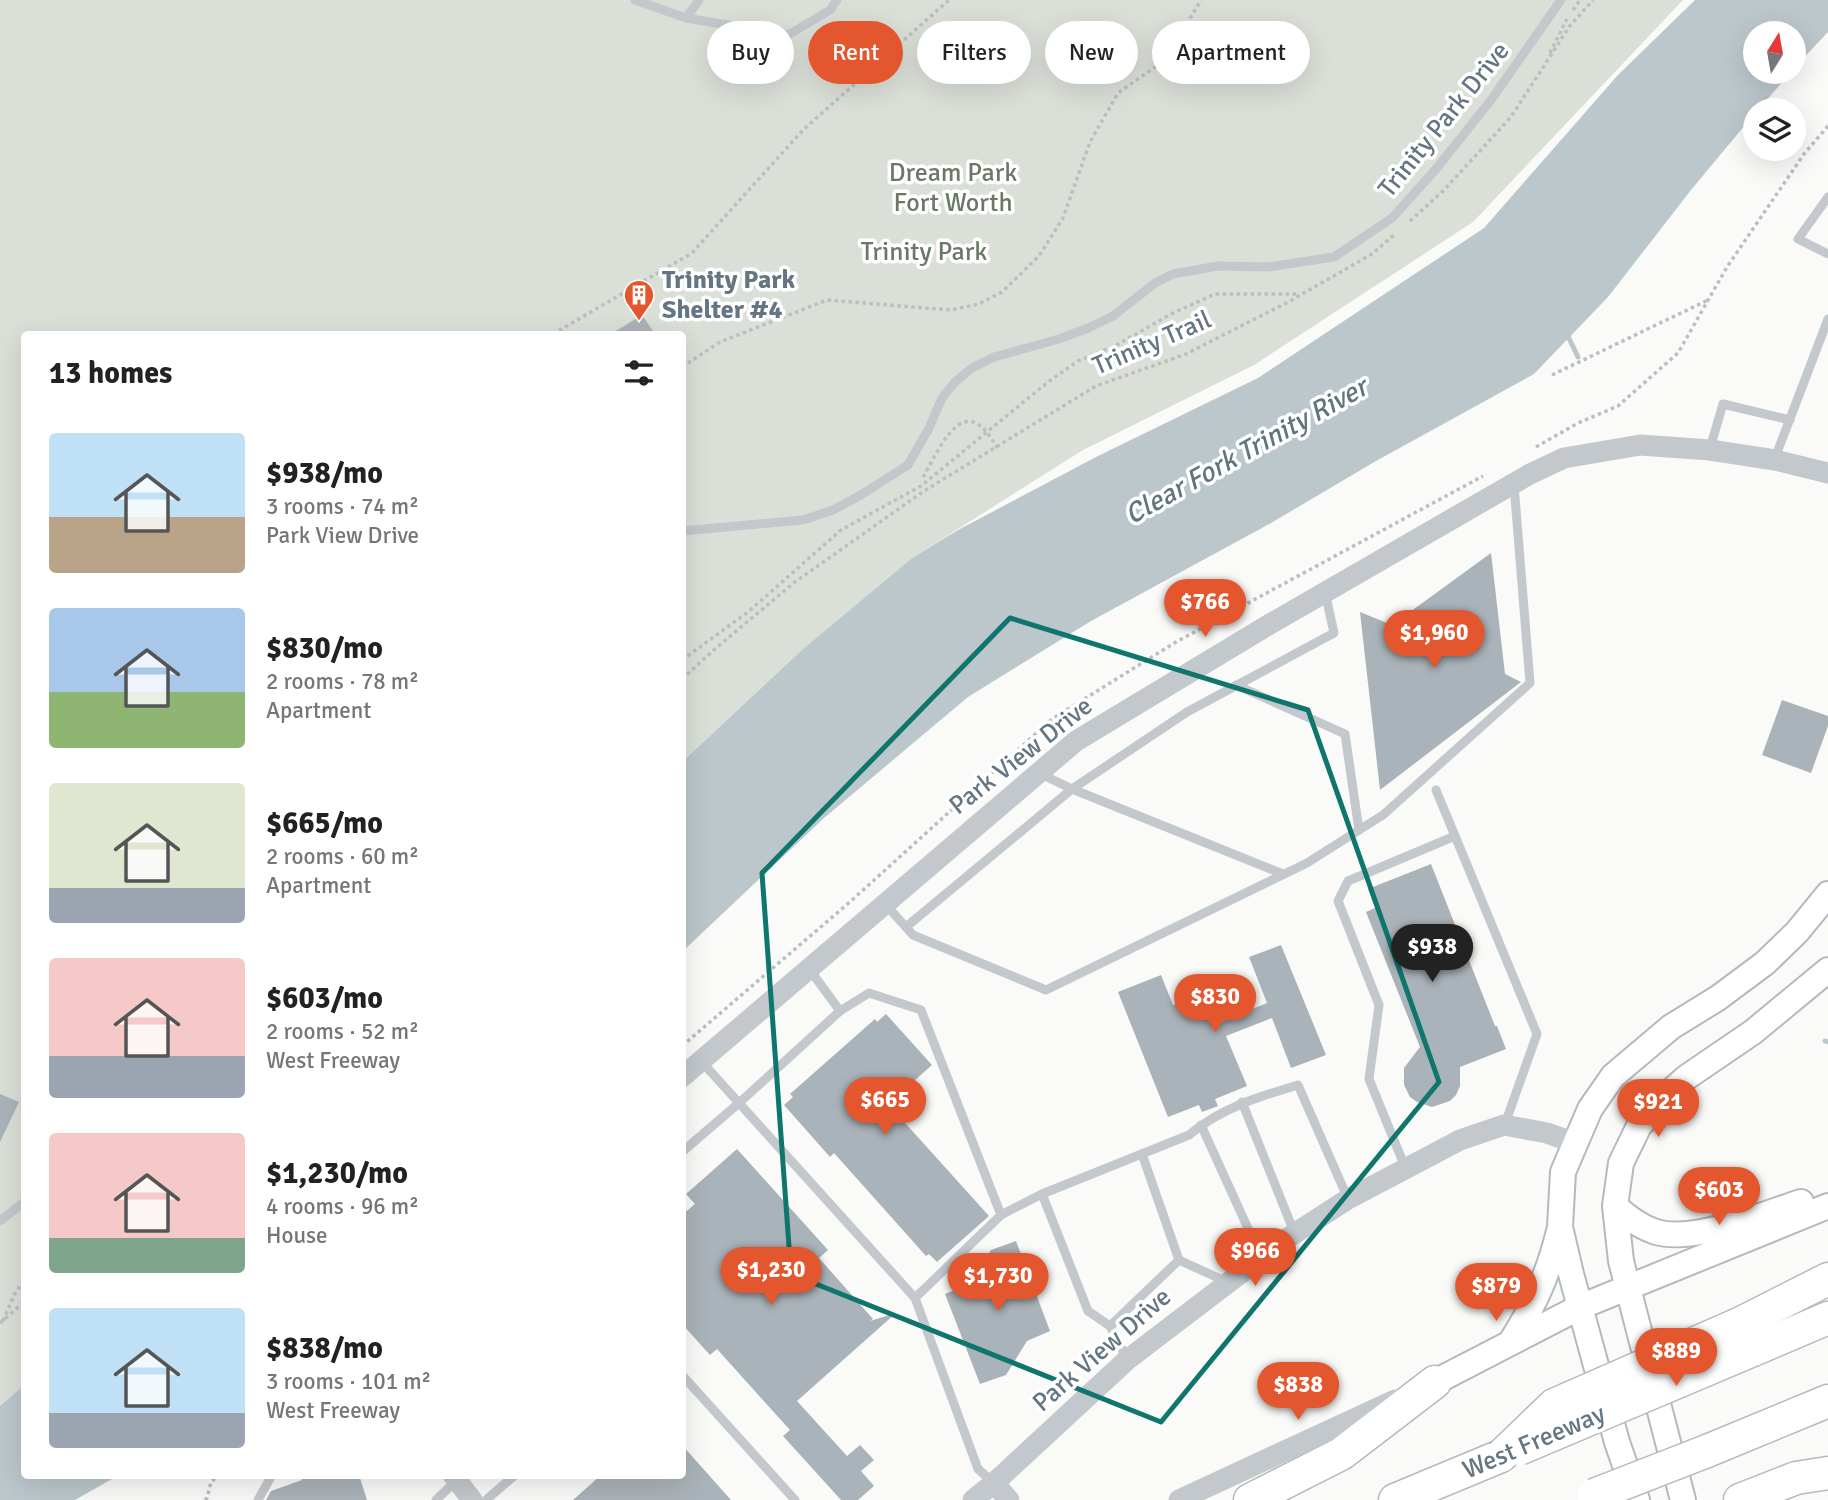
<!DOCTYPE html>
<meta charset="utf-8">
<style>
:root{--surface:#fff;--page:#f6f6f6;--text:#222;--muted:#767676;--accent:#e4572e}
body{margin:0;font-family:Signika,sans-serif;background:var(--page);color:var(--text);height:100vh;display:flex;flex-direction:column;font-size:26px;white-space:nowrap}
*{box-sizing:border-box;margin:0}
p{font-size:23px;color:var(--muted)}
.icon{flex:none;width:38px;height:38px;fill:none;stroke:currentColor;stroke-width:2;stroke-linecap:round;stroke-linejoin:round}
.map{position:relative;flex:1;overflow:hidden}
.panel{position:absolute;left:21px;top:331px;width:665px;height:1148px;display:flex;flex-direction:column;background:var(--surface);border-radius:7px;box-shadow:0 7px 28px #0002}
.panel>*{flex:none}
.top-card{position:absolute;left:707px;top:21px;width:665px;height:63px;display:flex;gap:14px}
.needle{width:46px;rotate:11deg}
.buttons{position:absolute;left:1743px;top:21px;display:grid;gap:14px}
.buttons a{display:grid;place-items:center;width:63px;height:63px;border-radius:50%;background:var(--surface);box-shadow:0 7px 28px #0002;font-size:35px}
.price{position:absolute;translate:-50% -60px;padding:0 16px;border-radius:24px;background:var(--accent);color:#fff;font-size:23px;line-height:46px;filter:drop-shadow(0 2px 4px #0008)}
.price::after{content:'';position:absolute;left:50%;top:42px;width:21px;height:16px;margin-left:-10px;background:inherit;clip-path:polygon(0 0,100% 0,50% 100%)}
.price.current{background:#222;color:#fff}
ul{padding:0;list-style:none}
li{display:flex;align-items:center;gap:21px;height:175px;padding:0 28px}
li span{display:grid;place-items:center;flex:none;width:196px;height:140px;border-radius:7px;color:#555}
li>.icon{margin-inline-start:auto}
span .icon{width:84px;height:84px;fill:#fffc;stroke-width:1}
li b{font-size:30px}
h2{display:flex;justify-content:space-between;align-items:center;height:84px;padding:0 28px;font-size:30px}
.tag{padding:0 24px;border-radius:32px;background:var(--surface);box-shadow:0 7px 28px #0002;font-size:24px;line-height:63px}
.tag.current{background:var(--accent);color:#fff}
.map>svg:first-child{display:block}
</style>
<div class="map">
<svg width="1828" height="1500" viewBox="0 0 1828 1500">
<rect width="100%" height="100%" fill="#fafaf8"/>
<polygon fill="#dadfd7" points="0,0 1683,0 1473,222 1254,365 1083,450 912,558 803,649 683,761 682,334 24,334 24,1385 0,1406"/>
<g fill="#bbc7cb">
<polygon points="1695,0 1828,0 1828,32 1794,68 1794,33 1755,33 1755,72 1791,72 1758,110 1755,110 1755,113 1691,190 1608,297 1534,374 1376,461 1271,523 1091,621 968,697 824,818 683,951 683,761 803,649 912,558 958,530 1098,456 1258,378 1484,228 1618,75"/>
<polygon points="24,1385 24,1475 119,1475 75,1500 0,1500 0,1406"/>
</g>
<g fill="none" stroke-linecap="round" stroke-linejoin="round">
<g stroke="#bbc7cb" stroke-width="5">
<polyline points="1566,332 1578,357"/>
<polyline points="1825,1041 1828,1042"/>
</g>
</g>
<g fill="#aab3b9">
<polygon points="642,315 655,334 611,334"/>
<polygon points="1491,553 1505,674 1521,682 1380,790 1360,612 1392,625"/>
<polygon points="1782,700 1828,716 1828,726 1811,773 1762,755"/>
<polygon points="1431,864 1495,1026 1497,1026 1506,1049 1460,1067 1460,1086 1456,1095 1450,1101 1432,1107 1417,1102 1410,1097 1404,1085 1404,1068 1420,1047 1366,912 1375,908 1368,889"/>
<polygon points="1281,945 1326,1055 1291,1068 1272,1018 1226,1036 1247,1086 1215,1099 1218,1106 1202,1112 1199,1105 1168,1117 1118,992 1161,975 1173,1005 1209,991 1221,1022 1267,1003 1249,957"/>
<polygon points="886,1014 932,1065 888,1104 989,1216 937,1262 929,1254 926,1256 834,1153 830,1157 784,1105 793,1097 790,1094 875,1019 877,1022"/>
<polygon points="0,1094 19,1102 0,1142"/>
<polygon points="737,1149 828,1250 819,1258 873,1319 870,1321 896,1313 797,1401 847,1456 860,1445 874,1460 861,1471 874,1486 858,1500 841,1500 783,1436 790,1430 717,1349 710,1355 682,1324 682,1215 695,1204 686,1194"/>
<polygon points="1016,1241 1050,1331 1027,1341 1006,1375 980,1384 945,1294 969,1284 991,1250"/>
<polygon points="682,1445 731,1500 573,1500 601,1475 682,1475"/>
<polygon points="301,1475 359,1475 367,1500 266,1500 271,1491 302,1480"/>
</g>
<g fill="none" stroke-linecap="round" stroke-linejoin="round">
<g stroke="#b3babf" stroke-width="28">
<g id="secondary">
<path d="M1615,1206C1627,1217 1640,1227 1656,1232C1693,1243 1764,1214 1801,1202"/>
<path d="M1512,1340C1535,1304 1549,1272 1559,1231"/>
<polyline points="1435,1382 1580,1307 1828,1206"/>
<polyline points="1637,1500 1617,1442 1571,1274 1560,1227 1563,1172 1590,1109 1613,1076 1671,1027 1718,998 1765,963 1797,932 1828,894"/>
<polyline points="1683,1500 1621,1261 1615,1206 1621,1163 1639,1126 1671,1091 1687,1077 1753,1032 1828,970"/>
</g>
</g>
<g stroke="#b4b9bd" stroke-width="35">
<g id="motorway">
<polyline points="1739,1324 1828,1279"/>
<polyline points="1753,1350 1828,1318"/>
<polyline points="1707,1451 1828,1401"/>
<polyline points="1250,1500 1341,1454 1435,1382"/>
<polyline points="1395,1500 1501,1456"/>
<polyline points="1740,1500 1796,1478 1828,1473"/>
</g>
</g>
<g stroke="#bbbfc2" stroke-width="3.5" stroke-dasharray="3.5 3.5" stroke-linecap="butt">
<polyline points="1573,10 1580,0"/>
<polyline points="834,25 887,55"/>
<polyline points="1550,53 1567,19"/>
<polyline points="1410,221 1444,190 1511,117 1569,27 1593,0"/>
<polyline points="553,334 692,253 803,130 949,0"/>
<polyline points="682,367 720,342 827,300 951,310 979,304 1002,292 1039,256 1063,218 1090,142 1118,93 1165,60 1201,0"/>
<polyline points="1552,375 1708,300"/>
<polyline points="1536,447 1578,423 1618,406 1678,353 1727,267 1804,154 1828,126"/>
<path d="M923,477C942,444 965,388 997,448"/>
<polyline points="682,660 748,612 841,530 921,486 1048,382 1078,361 1115,346 1171,314 1215,294 1298,294"/>
<polyline points="682,679 716,648 795,582 924,491 1096,386 1186,354 1290,301 1372,254 1394,235"/>
<polyline points="682,1046 851,901 1052,719 1176,642 1483,476"/>
<polyline points="3,1321 14,1295 24,1280"/>
<polyline points="0,1323 24,1302"/>
<polyline points="205,1500 207,1498 211,1482 219,1475"/>
</g>
<g stroke="#c3c8cc" stroke-width="9">
<polyline points="635,0 686,18 788,35 830,10 837,0"/>
<polyline points="686,18 699,0"/>
<polyline points="1828,197 1798,239 1828,254"/>
<polyline points="1710,448 1723,404 1790,420"/>
<polyline points="1775,458 1828,319"/>
<polyline points="682,531 803,520 833,510 859,496 908,465 929,428 942,398 955,382 972,368 994,357 1059,339 1088,328 1113,316 1155,283 1173,274 1218,266 1268,267 1334,257 1392,218 1436,169 1491,100 1561,0"/>
<polyline points="1236,685 1345,734 1359,830"/>
<polyline points="1436,790 1537,1034 1505,1124"/>
<polyline points="1283,874 1072,789 1187,712 1334,633 1325,592"/>
<polyline points="886,905 913,935 1046,990 1307,863 1359,830 1383,815 1530,683 1514,485"/>
<polyline points="906,927 1072,789 1041,774"/>
<polyline points="810,970 840,1011 739,1103 915,1298 978,1469 993,1482"/>
<polyline points="840,1011 869,993 921,1010 1001,1215 915,1298"/>
<polyline points="1242,1102 1294,1232"/>
<polyline points="1201,1125 1261,1257"/>
<polyline points="682,1152 739,1103 701,1061"/>
<polyline points="1142,1154 1179,1260"/>
<polyline points="1405,1167 1369,1079 1379,1005 1338,901 1348,881 1455,836"/>
<polyline points="1042,1194 1088,1311 1110,1326"/>
<path d="M1001,1215L1042,1194L1189,1135C1221,1108 1258,1097 1298,1085L1348,1199"/>
<polyline points="0,1221 24,1202"/>
<polyline points="1127,1359 1110,1326 1179,1260 1227,1282"/>
<polyline points="682,1375 795,1500"/>
<polyline points="258,1500 272,1475"/>
<polyline points="436,1500 457,1480"/>
<polyline points="486,1500 515,1475"/>
</g>
<g stroke="#c3c8cc" stroke-width="21">
<polyline points="682,1077 1076,741 1270,624 1530,474 1564,458 1640,445 1710,450 1775,460 1828,473"/>
<polyline points="453,1475 472,1500"/>
<polyline points="994,1483 1009,1500"/>
<polyline points="973,1500 994,1483 1127,1360 1283,1241 1348,1199 1460,1140 1504,1125 1547,1133 1575,1143"/>
<polyline points="1179,1500 1395,1400"/>
</g>
<use href="#secondary" stroke="#fff" stroke-width="24"/>
<use href="#motorway" stroke="#fff" stroke-width="32"/>
<g stroke="#b4b9bd" stroke-width="35" stroke-linecap="butt">
<g id="motorway-bridge">
<polyline points="1519,1449 1753,1350"/>
<polyline points="1501,1456 1554,1405 1739,1324"/>
<polyline points="1594,1495 1707,1451"/>
</g>
</g>
<use href="#motorway-bridge" stroke="#fff" stroke-width="32"/>
</g>
<path fill="none" stroke="#0f766e" stroke-width="5" stroke-linejoin="round" d="M1010,618L1308,710L1439,1082L1161,1422L791,1274L762,873Z"/>
<defs>
<g id="building-pin" transform="scale(1.575)"><path d="M0 17L-7.5 6A9.5 9.5 0 1 1 7.5 6Z" fill="#e4572e" stroke="#fff"/><path d="M-4-6H4V6H1V3H-1V6H-4ZM-2.5-4.3h1.7v1.8h-1.7ZM.8-4.3h1.7v1.8H.8ZM-2.5-1h1.7V.8h-1.7ZM.8-1h1.7V.8H.8Z" fill="#fff"/></g>
</defs>
<g fill-rule="evenodd">
<use href="#building-pin" x="639" y="295"/>
</g>
<g text-anchor="middle" dominant-baseline="central" stroke-width="7" stroke-linejoin="round" paint-order="stroke">
<g font-size="26" fill="#657683" stroke="#fff">
<text transform="translate(1444 120) rotate(-51)">Trinity Park Drive</text>
<text transform="translate(1152 343) rotate(-23)">Trinity Trail</text>
<text transform="translate(1021 756) rotate(-38)">Park View Drive</text>
<text transform="translate(1102 1350) rotate(-41)">Park View Drive</text>
<text transform="translate(1534 1442) rotate(-23)">West Freeway</text>
</g>
<g font-size="26" fill="#687a64" stroke="#fff">
<text x="953" y="173">Dream Park<tspan x="953" dy="30">Fort Worth</tspan></text>
<text x="924" y="252">Trinity Park</text>
</g>
<g font-size="26" font-weight="bold" fill="#657683" stroke="#fff" text-anchor="start">
<text x="662" y="280">Trinity Park<tspan x="662" dy="30">Shelter #4</tspan></text>
</g>
<g font-size="28" font-style="italic" fill="#60757c" stroke="#fff">
<text transform="translate(1246 451) rotate(-29)">Clear Fork Trinity River</text>
</g>
</g>
</svg>
<div class="buttons">
<a><svg class="needle" viewBox="-14 -14 28 28"><path d="M0-13l5 13h-10z" fill="#e53935"/><path d="M0 13l5-13h-10z" fill="#767676"/></svg></a>
<a><svg class="icon" aria-label="layers" viewBox="0 0 24 24"><path d="M12 4l9 5-9 5-9-5zM3 14l9 5 9-5"/></svg></a>
</div>
<b class="price" style="left:1205px;top:639px">$766</b>
<b class="price" style="left:1434px;top:670px">$1,960</b>
<b class="price current" style="left:1432px;top:984px">$938</b>
<b class="price" style="left:1215px;top:1034px">$830</b>
<b class="price" style="left:885px;top:1137px">$665</b>
<b class="price" style="left:1658px;top:1139px">$921</b>
<b class="price" style="left:1719px;top:1227px">$603</b>
<b class="price" style="left:1255px;top:1288px">$966</b>
<b class="price" style="left:771px;top:1307px">$1,230</b>
<b class="price" style="left:998px;top:1313px">$1,730</b>
<b class="price" style="left:1496px;top:1323px">$879</b>
<b class="price" style="left:1676px;top:1388px">$889</b>
<b class="price" style="left:1298px;top:1422px">$838</b>
<div class="top-card">
<a class="tag">Buy</a>
<a class="tag current">Rent</a>
<a class="tag">Filters</a>
<a class="tag">New</a>
<a class="tag">Apartment</a>
</div>
<section class="panel">
<h2>13 homes<svg class="icon" aria-label="filters" viewBox="0 0 24 24"><path d="M4 7h16M4 17h16"/><circle cx="9" cy="7" r="2"/><circle cx="15" cy="17" r="2"/></svg></h2>
<ul>
<li><span style="background:linear-gradient(#bfe0f5 60%,#b9a48a 0)"><svg class="icon" aria-label="home" viewBox="0 0 24 24"><path d="M3 11l9-7 9 7M6 9v11h12V9"/></svg></span><div><b>$938/mo</b><p>3 rooms · 74 m²</p><p>Park View Drive</p></div></li>
<li><span style="background:linear-gradient(#a9c7e8 60%,#8fb573 0)"><svg class="icon" aria-label="home" viewBox="0 0 24 24"><path d="M3 11l9-7 9 7M6 9v11h12V9"/></svg></span><div><b>$830/mo</b><p>2 rooms · 78 m²</p><p>Apartment</p></div></li>
<li><span style="background:linear-gradient(#dfe7d0 75%,#9aa5b1 0)"><svg class="icon" aria-label="home" viewBox="0 0 24 24"><path d="M3 11l9-7 9 7M6 9v11h12V9"/></svg></span><div><b>$665/mo</b><p>2 rooms · 60 m²</p><p>Apartment</p></div></li>
<li><span style="background:linear-gradient(#f6c9c9 70%,#9aa5b1 0)"><svg class="icon" aria-label="home" viewBox="0 0 24 24"><path d="M3 11l9-7 9 7M6 9v11h12V9"/></svg></span><div><b>$603/mo</b><p>2 rooms · 52 m²</p><p>West Freeway</p></div></li>
<li><span style="background:linear-gradient(#f6c9c9 75%,#7fa58c 0)"><svg class="icon" aria-label="home" viewBox="0 0 24 24"><path d="M3 11l9-7 9 7M6 9v11h12V9"/></svg></span><div><b>$1,230/mo</b><p>4 rooms · 96 m²</p><p>House</p></div></li>
<li><span style="background:linear-gradient(#bfe0f5 75%,#9aa5b1 0)"><svg class="icon" aria-label="home" viewBox="0 0 24 24"><path d="M3 11l9-7 9 7M6 9v11h12V9"/></svg></span><div><b>$838/mo</b><p>3 rooms · 101 m²</p><p>West Freeway</p></div></li>
</ul>
</section>
</div>
